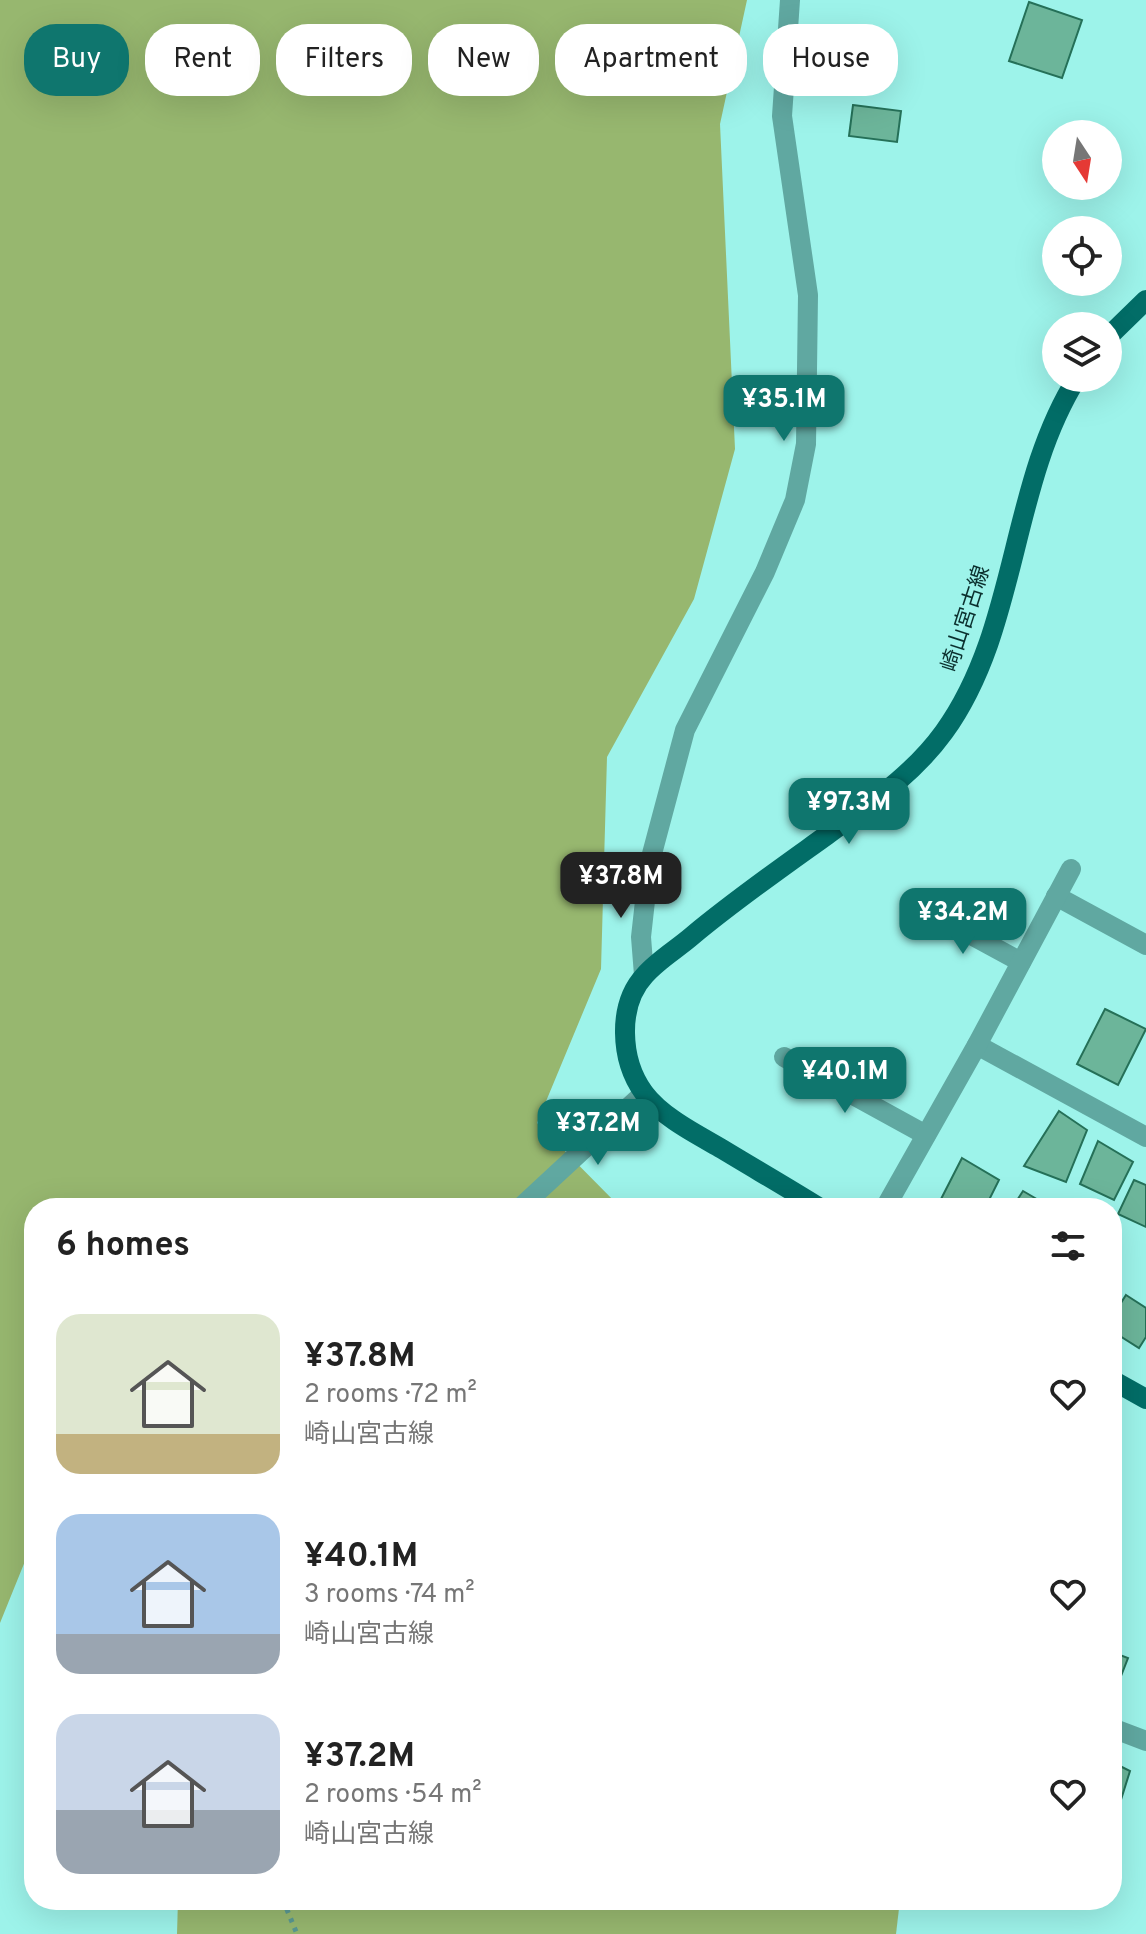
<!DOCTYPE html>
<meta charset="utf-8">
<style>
:root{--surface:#fff;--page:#f6f6f6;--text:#222;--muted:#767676;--accent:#0f766e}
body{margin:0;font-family:Overpass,"Noto Sans JP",sans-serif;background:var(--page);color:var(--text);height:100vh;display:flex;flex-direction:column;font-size:30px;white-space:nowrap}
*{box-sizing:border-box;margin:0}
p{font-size:26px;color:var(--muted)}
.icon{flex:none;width:44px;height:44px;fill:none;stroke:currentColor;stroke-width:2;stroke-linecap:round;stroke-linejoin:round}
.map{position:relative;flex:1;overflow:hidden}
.details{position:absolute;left:24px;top:1198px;width:1098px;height:712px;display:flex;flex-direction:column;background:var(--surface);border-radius:32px;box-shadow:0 8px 32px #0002}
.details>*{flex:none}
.guide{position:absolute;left:24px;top:24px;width:1098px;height:72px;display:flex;gap:16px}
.needle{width:52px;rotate:168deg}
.controls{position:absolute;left:1042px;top:120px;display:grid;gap:16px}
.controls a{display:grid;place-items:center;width:80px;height:80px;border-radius:50%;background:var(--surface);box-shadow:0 8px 32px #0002;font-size:40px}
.price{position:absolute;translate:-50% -68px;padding:0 18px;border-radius:16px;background:var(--accent);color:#fff;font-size:26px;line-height:52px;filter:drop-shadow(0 2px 4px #0008)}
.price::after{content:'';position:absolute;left:50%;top:48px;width:24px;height:18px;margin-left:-12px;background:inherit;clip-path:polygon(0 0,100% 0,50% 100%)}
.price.active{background:#222;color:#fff}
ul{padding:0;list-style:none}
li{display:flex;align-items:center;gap:24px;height:200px;padding:0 32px}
li span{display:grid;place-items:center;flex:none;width:224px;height:160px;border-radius:24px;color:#555}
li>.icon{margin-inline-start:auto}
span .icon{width:96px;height:96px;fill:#fffc;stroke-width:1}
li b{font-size:34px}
h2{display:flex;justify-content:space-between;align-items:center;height:96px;padding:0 32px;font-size:34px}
.tag{padding:0 28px;border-radius:32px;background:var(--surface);box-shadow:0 8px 32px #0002;font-size:28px;line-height:72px}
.tag.active{background:var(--accent);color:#fff}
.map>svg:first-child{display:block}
</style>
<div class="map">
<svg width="1146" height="1934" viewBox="0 0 1146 1934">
<rect width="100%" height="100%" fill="#9df3ea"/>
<g fill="#97b76f">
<polygon points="0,0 747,0 720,124 735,449 694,599 607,757 601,969 537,1123 621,1208 34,1208 34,1539 0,1623"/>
<polygon points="178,1900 900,1900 896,1934 177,1934"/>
</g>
<g fill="#6cb59a" stroke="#257058" stroke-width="2">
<polygon points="1029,2 1082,20 1062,78 1009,61"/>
<polygon points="853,105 901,111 897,142 849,136"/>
<polygon points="1105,1009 1146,1029 1118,1085 1077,1064"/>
<polygon points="1059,1111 1087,1130 1066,1182 1024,1166"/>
<polygon points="1098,1141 1133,1162 1114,1200 1080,1184"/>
<polygon points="962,1158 999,1180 985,1208 953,1208 939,1203"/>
<polygon points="1134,1180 1146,1185 1146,1227 1118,1214"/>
<polygon points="1023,1191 1052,1208 1012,1208"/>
<polygon points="1126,1295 1146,1308 1146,1337 1139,1348 1112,1331 1112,1317"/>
<polygon points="1112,1652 1128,1658 1112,1699"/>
<polygon points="1112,1762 1130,1771 1119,1806 1112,1804"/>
</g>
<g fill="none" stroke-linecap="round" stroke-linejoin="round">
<polyline stroke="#599892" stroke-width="5" stroke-dasharray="4 6" stroke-linecap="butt" points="283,1900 297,1934"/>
<g stroke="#60a8a1" stroke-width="20">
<polyline points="1056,896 1146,945"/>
<polyline points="927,911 1021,962"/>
<polyline points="644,975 641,937 649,865 685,730 765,572 795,500 806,444 808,295 782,116 790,0"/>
<polyline points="977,1045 1146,1137"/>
<polyline points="784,1057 926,1135"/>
<polyline points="520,1208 644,1093"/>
<polyline points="885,1208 977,1045 1071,869"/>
<polyline points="1112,1728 1146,1741"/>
</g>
<g stroke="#026d67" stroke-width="20">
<polyline points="1108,337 1146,300"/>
<path d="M820,1208C788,1188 755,1169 722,1149C696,1134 662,1117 644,1093C620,1060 617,1005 645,975C658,960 677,949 692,936C735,900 781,868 827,835C869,804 913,775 944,732C1019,628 1009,486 1077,378"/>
<polyline points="1112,1380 1146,1399"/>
</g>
</g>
<g text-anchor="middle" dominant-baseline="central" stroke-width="8" stroke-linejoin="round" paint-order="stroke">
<g font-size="22" fill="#0b302e" stroke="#9df3ea">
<text transform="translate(967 619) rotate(-72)">崎山宮古線</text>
</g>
</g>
</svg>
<div class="controls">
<a><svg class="needle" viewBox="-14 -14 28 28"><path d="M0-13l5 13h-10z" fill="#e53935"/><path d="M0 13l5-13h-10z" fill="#767676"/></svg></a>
<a><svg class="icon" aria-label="locate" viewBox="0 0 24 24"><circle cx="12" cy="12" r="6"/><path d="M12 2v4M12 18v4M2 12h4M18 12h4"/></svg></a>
<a><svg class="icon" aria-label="layers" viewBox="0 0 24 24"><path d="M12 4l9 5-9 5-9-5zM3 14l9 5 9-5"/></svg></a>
</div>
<b class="price" style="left:784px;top:443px">¥35.1M</b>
<b class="price" style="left:849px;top:846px">¥97.3M</b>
<b class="price active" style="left:621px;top:920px">¥37.8M</b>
<b class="price" style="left:963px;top:956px">¥34.2M</b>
<b class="price" style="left:845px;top:1115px">¥40.1M</b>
<b class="price" style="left:598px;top:1167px">¥37.2M</b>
<div class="guide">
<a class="tag active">Buy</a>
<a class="tag">Rent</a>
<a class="tag">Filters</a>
<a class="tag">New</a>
<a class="tag">Apartment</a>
<a class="tag">House</a>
</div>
<section class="details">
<h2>6 homes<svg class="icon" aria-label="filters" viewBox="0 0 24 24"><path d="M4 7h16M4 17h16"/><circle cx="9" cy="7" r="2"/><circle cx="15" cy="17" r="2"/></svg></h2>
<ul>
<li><span style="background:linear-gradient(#dfe7d0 75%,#c2b280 0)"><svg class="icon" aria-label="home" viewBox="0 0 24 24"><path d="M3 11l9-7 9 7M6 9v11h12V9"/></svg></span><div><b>¥37.8M</b><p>2 rooms · 72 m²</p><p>崎山宮古線</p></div><svg class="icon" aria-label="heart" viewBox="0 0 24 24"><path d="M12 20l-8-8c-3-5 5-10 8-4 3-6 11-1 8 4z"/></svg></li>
<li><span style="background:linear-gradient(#a9c7e8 75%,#9aa5b1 0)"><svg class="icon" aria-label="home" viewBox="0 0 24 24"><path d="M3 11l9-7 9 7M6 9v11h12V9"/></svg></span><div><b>¥40.1M</b><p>3 rooms · 74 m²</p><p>崎山宮古線</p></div><svg class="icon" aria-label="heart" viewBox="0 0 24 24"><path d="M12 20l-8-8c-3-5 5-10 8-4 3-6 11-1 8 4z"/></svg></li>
<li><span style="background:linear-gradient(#c9d6e8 60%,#9aa5b1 0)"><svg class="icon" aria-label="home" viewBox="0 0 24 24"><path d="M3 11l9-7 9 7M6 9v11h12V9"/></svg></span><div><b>¥37.2M</b><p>2 rooms · 54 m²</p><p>崎山宮古線</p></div><svg class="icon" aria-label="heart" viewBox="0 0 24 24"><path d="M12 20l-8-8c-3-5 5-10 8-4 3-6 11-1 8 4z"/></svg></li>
</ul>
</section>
</div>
